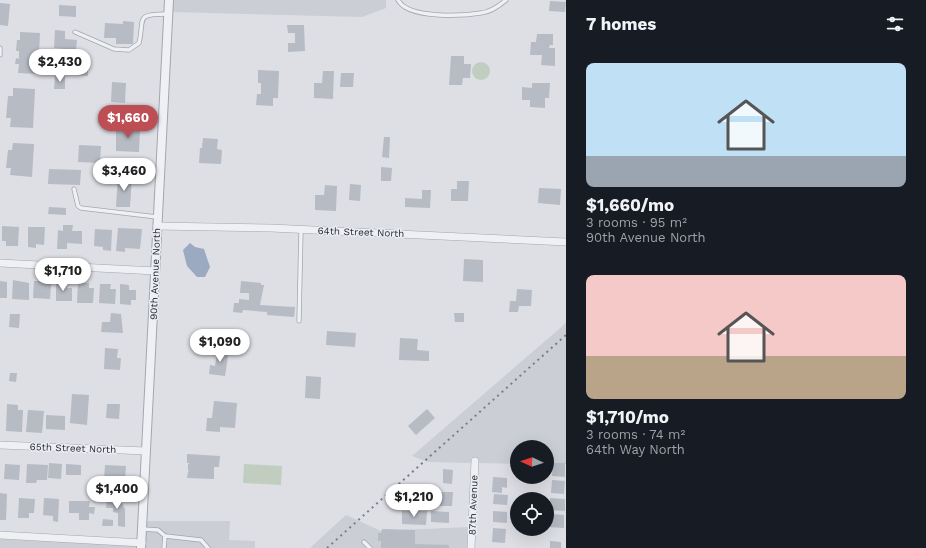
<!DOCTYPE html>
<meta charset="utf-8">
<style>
:root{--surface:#171b24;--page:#242831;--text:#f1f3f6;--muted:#9ea1a6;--accent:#bd4e53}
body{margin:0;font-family:"Work Sans",sans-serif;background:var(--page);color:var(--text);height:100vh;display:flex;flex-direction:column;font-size:15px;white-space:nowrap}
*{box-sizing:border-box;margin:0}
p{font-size:13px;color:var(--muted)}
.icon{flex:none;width:22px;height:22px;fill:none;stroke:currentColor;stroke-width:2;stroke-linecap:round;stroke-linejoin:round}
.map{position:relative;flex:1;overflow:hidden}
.drawer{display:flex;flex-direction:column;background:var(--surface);width:360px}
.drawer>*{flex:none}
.needle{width:26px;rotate:273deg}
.tools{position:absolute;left:510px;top:440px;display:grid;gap:8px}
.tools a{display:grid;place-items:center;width:44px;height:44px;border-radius:50%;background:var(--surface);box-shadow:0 4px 16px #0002;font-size:20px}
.price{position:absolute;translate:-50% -34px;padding:0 9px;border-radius:14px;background:#fff;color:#222;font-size:13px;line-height:26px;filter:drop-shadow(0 1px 2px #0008)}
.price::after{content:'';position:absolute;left:50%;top:24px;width:12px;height:9px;margin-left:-6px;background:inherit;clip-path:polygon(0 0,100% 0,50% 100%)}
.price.on{background:var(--accent);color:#fff}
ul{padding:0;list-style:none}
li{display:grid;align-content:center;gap:8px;height:212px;padding:0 20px}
li span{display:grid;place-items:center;height:124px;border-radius:8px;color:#555}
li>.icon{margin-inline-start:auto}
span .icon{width:72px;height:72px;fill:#fffc;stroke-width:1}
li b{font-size:17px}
h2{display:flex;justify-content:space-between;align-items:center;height:48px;padding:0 20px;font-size:17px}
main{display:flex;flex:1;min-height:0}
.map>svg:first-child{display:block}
</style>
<main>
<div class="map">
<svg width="566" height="548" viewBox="0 0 566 548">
<rect width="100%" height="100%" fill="#dddfe5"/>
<g fill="#cbced5">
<polygon points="173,0 386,0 386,8 362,17 172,12"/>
<polygon points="566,323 566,464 547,464 547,447 517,447 517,464 479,463 479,458 471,458 471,463 428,462 412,456"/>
<polygon points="346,515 381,531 468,527 467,548 310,548"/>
<polygon points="147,521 230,521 229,540 255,541 255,548 145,548"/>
<polygon points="0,539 137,546 137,548 0,548"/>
</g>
<g fill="#c1cebf">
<circle cx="481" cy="71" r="9"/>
<polygon points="244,464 282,466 281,485 243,483"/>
</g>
<polygon fill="#9baac1" points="190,243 195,247 204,249 210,267 205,277 197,277 187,266 183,250"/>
<g fill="#b7bbc4">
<polygon points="550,1 566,2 565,12 549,11"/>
<polygon points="0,3 10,4 8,26 0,25"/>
<polygon points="59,5 76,6 76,17 59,16"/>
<polygon points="123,21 134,22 133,44 116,44 116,38 104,38 105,23 123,24"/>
<polygon points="287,25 304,25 305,51 288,52 288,43 295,43 295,33 288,33"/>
<polygon points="55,30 65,31 65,39 77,40 76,50 54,48"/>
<polygon points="20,32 40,33 38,74 18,73 19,64 15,64 16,58 19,59 19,51 16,51 17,40 20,40"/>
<polygon points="537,34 553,34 553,45 550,45 549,48 555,48 555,66 541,65 542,55 530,55 531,42 536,42"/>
<polygon points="451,56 464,56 464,64 471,64 470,78 463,78 462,85 449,85"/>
<polygon points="75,66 88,67 88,76 74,75"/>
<polygon points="258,70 279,71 278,98 273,98 273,106 256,105 257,94 261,94 261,83 258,83"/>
<polygon points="323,71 334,71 333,99 314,98 314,83 322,83"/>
<polygon points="341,73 354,73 353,87 340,87"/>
<polygon points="55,76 65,76 65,89 54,89"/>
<polygon points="112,82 126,83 125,103 111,102"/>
<polygon points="532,83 550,83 549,98 545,98 545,108 530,107 530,100 522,100 522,87 532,88"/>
<polygon points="13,88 35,89 33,128 10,127 11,118 6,118 8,96 13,96"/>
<polygon points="116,127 140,128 139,152 116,151"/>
<polygon points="384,137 390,137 389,158 382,157"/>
<polygon points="203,138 218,139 217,149 222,150 221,164 199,163 200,148 202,148"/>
<polygon points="13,143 34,144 32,177 10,175 11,168 6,168 8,150 12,150"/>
<polygon points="79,145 101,146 100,163 78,162"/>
<polygon points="381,167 392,168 391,181 381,181"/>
<polygon points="49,169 81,170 80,185 48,184"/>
<polygon points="118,176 132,177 130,207 116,207"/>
<polygon points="457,181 469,181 468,201 451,201 451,189 457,189"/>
<polygon points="350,184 361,185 360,201 349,200"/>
<polygon points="325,185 337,186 336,211 315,210 315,195 324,195"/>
<polygon points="539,188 561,189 560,205 538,203"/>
<polygon points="422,190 431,190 430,208 405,207 405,198 422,199"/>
<polygon points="49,207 66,208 66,215 48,214"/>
<polygon points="63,225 73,225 72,231 82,231 82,244 67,243 67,249 57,249 58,230 63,231"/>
<polygon points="2,226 19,227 18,246 6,246 6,241 2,241"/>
<polygon points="28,227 45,227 44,245 36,244 36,248 28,247"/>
<polygon points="118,228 142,229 140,249 125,248 125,252 116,251"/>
<polygon points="95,229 112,230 111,251 103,250 103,247 94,246"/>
<polygon points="464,259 483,260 483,282 463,281"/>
<polygon points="13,280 29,283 29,300 12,299"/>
<polygon points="0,281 7,282 7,298 0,298"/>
<polygon points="34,281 45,281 45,284 51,284 50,299 33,298"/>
<polygon points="56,281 67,282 67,288 72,288 72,301 56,301"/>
<polygon points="241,281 261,283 261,285 264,285 260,305 295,307 294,317 267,315 267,312 243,310 242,313 233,312 234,303 239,303 239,299 249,300 249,293 240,293"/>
<polygon points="78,283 89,283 89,288 94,288 93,303 77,303"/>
<polygon points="100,284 111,284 110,289 116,289 115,304 99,303"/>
<polygon points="120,284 129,285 129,290 136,290 136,300 131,300 131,305 120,304"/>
<polygon points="517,289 532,290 531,306 519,306 518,312 509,312 510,301 516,301"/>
<polygon points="111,313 121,314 123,333 101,332 102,322 110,322"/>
<polygon points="454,313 464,313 464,322 455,322"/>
<polygon points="10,314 20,314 19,328 9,327"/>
<polygon points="327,331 356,333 355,347 326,345"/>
<polygon points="400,338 418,339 417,350 429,351 429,361 399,360"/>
<polygon points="105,348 118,349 117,358 121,358 120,370 104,369"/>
<polygon points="218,348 229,350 225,376 209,374 210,365 215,366"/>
<polygon points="10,373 17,373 16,382 9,381"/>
<polygon points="306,376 321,377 320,399 305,398"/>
<polygon points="72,394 89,395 87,425 70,423"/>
<polygon points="214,401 237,403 235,428 220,427 220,432 206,431 207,418 212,418"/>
<polygon points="7,404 18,405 18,410 23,410 22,432 6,431"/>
<polygon points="107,404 120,404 119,419 106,418"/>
<polygon points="427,409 435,418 416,435 408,426"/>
<polygon points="28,410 44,411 42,433 26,432"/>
<polygon points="46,415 65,416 65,430 46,429"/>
<polygon points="187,454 220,456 219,467 214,467 214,479 187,478 188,472 189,471 188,470 188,464 190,463 187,463"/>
<polygon points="49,463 62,464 61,479 48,478"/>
<polygon points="553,463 565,463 565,477 552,476"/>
<polygon points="5,464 20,465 19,480 4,479"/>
<polygon points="27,464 48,465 47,480 37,480 36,483 26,483"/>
<polygon points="66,464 81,465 81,475 66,475"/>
<polygon points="105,465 126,466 125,481 120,480 120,485 115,485 115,480 104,480"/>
<polygon points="443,469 453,470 452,484 443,483"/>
<polygon points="493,477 507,478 507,488 502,487 502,493 492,492"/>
<polygon points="552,480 565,481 564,494 551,493"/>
<polygon points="441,492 453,492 452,506 440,506"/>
<polygon points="0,493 7,494 6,520 0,520"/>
<polygon points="494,494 508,495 507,505 493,504"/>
<polygon points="19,498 35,499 34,513 29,513 29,518 18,518"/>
<polygon points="44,498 59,499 58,522 53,521 53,516 43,515"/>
<polygon points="107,498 120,499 125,509 125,527 118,526 118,513 113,512 113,508 106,508"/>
<polygon points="423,498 431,499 431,506 423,506"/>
<polygon points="550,498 565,499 565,511 549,510"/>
<polygon points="69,501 90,501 89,507 95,507 94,514 89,513 89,520 79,520 79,513 69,513"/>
<polygon points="402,511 427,511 426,525 402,524"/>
<polygon points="431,511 449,512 449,523 431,522"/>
<polygon points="493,511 507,512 507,523 493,522"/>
<polygon points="552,514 564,515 564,528 547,527 547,520 552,520"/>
<polygon points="103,519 113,520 113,526 102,526"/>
<polygon points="493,528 506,529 505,543 492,542"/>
<polygon points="382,529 415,530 415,544 449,545 449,548 381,548 381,541 378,541 378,533 381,533"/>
<polygon points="550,541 561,542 561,548 550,548"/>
</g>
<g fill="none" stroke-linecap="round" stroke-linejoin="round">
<g stroke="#a3a6ae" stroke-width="5">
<g id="service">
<path d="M398,0C408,19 462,16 481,13C491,12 499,6 506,0"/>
<path d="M75,32L114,49L129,50L139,43C145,18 134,14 168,14"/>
<polyline points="0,48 0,55"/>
<polyline points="74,189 78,206 81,208 157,217"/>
<polyline points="299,321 301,230"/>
<polyline points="142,529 158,530 165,536"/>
<polyline points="364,542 370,548"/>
<polyline points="164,548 165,536 201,540 208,548"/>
</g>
</g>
<g stroke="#a3a6ae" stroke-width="8">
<g id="minor">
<polyline points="157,226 271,228 566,242"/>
<polyline points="0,263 156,271"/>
<polyline points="0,445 146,451"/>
<polyline points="0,535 142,543"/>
<polyline points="471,548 475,461"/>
</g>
</g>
<g stroke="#a3a6ae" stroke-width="10">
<polyline id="tertiary" points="141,548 169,0"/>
</g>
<use href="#service" stroke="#eff0f4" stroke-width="3.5"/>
<use href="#minor" stroke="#eff0f4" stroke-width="7"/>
<use href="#tertiary" stroke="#eff0f4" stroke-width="8"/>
<polyline stroke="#787e8c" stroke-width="2" stroke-dasharray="2 4" stroke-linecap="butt" points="327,548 566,335"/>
</g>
<g text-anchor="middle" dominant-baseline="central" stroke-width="3" stroke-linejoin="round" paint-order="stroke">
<g font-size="10" fill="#282d39" stroke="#eceef3">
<text transform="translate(361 232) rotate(2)">64th Street North</text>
<text transform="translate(155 274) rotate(-88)">90th Avenue North</text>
<text transform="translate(73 448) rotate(2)">65th Street North</text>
<text transform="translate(473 505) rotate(-88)">87th Avenue</text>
</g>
</g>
</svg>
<div class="tools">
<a><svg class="needle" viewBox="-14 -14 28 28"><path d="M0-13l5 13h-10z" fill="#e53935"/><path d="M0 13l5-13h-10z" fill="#9ea1a6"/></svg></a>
<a><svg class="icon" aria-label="locate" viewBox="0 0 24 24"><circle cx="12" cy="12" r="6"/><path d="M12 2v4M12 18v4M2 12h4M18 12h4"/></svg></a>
</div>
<b class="price" style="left:60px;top:83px">$2,430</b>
<b class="price on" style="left:128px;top:139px">$1,660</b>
<b class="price" style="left:124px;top:192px">$3,460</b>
<b class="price" style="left:63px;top:292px">$1,710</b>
<b class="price" style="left:220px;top:363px">$1,090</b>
<b class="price" style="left:117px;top:510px">$1,400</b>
<b class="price" style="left:414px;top:518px">$1,210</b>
</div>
<section class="drawer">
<h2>7 homes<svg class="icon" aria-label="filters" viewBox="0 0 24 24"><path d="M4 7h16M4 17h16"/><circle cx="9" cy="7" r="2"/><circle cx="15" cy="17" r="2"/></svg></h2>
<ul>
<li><span style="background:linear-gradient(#bfe0f5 75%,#9aa5b1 0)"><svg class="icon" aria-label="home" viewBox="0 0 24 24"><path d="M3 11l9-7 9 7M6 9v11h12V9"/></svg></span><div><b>$1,660/mo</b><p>3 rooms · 95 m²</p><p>90th Avenue North</p></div></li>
<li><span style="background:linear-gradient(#f6c9c9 65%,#b9a48a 0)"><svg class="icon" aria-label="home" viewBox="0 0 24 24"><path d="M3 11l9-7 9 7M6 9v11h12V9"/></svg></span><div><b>$1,710/mo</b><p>3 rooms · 74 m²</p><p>64th Way North</p></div></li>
</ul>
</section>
</main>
